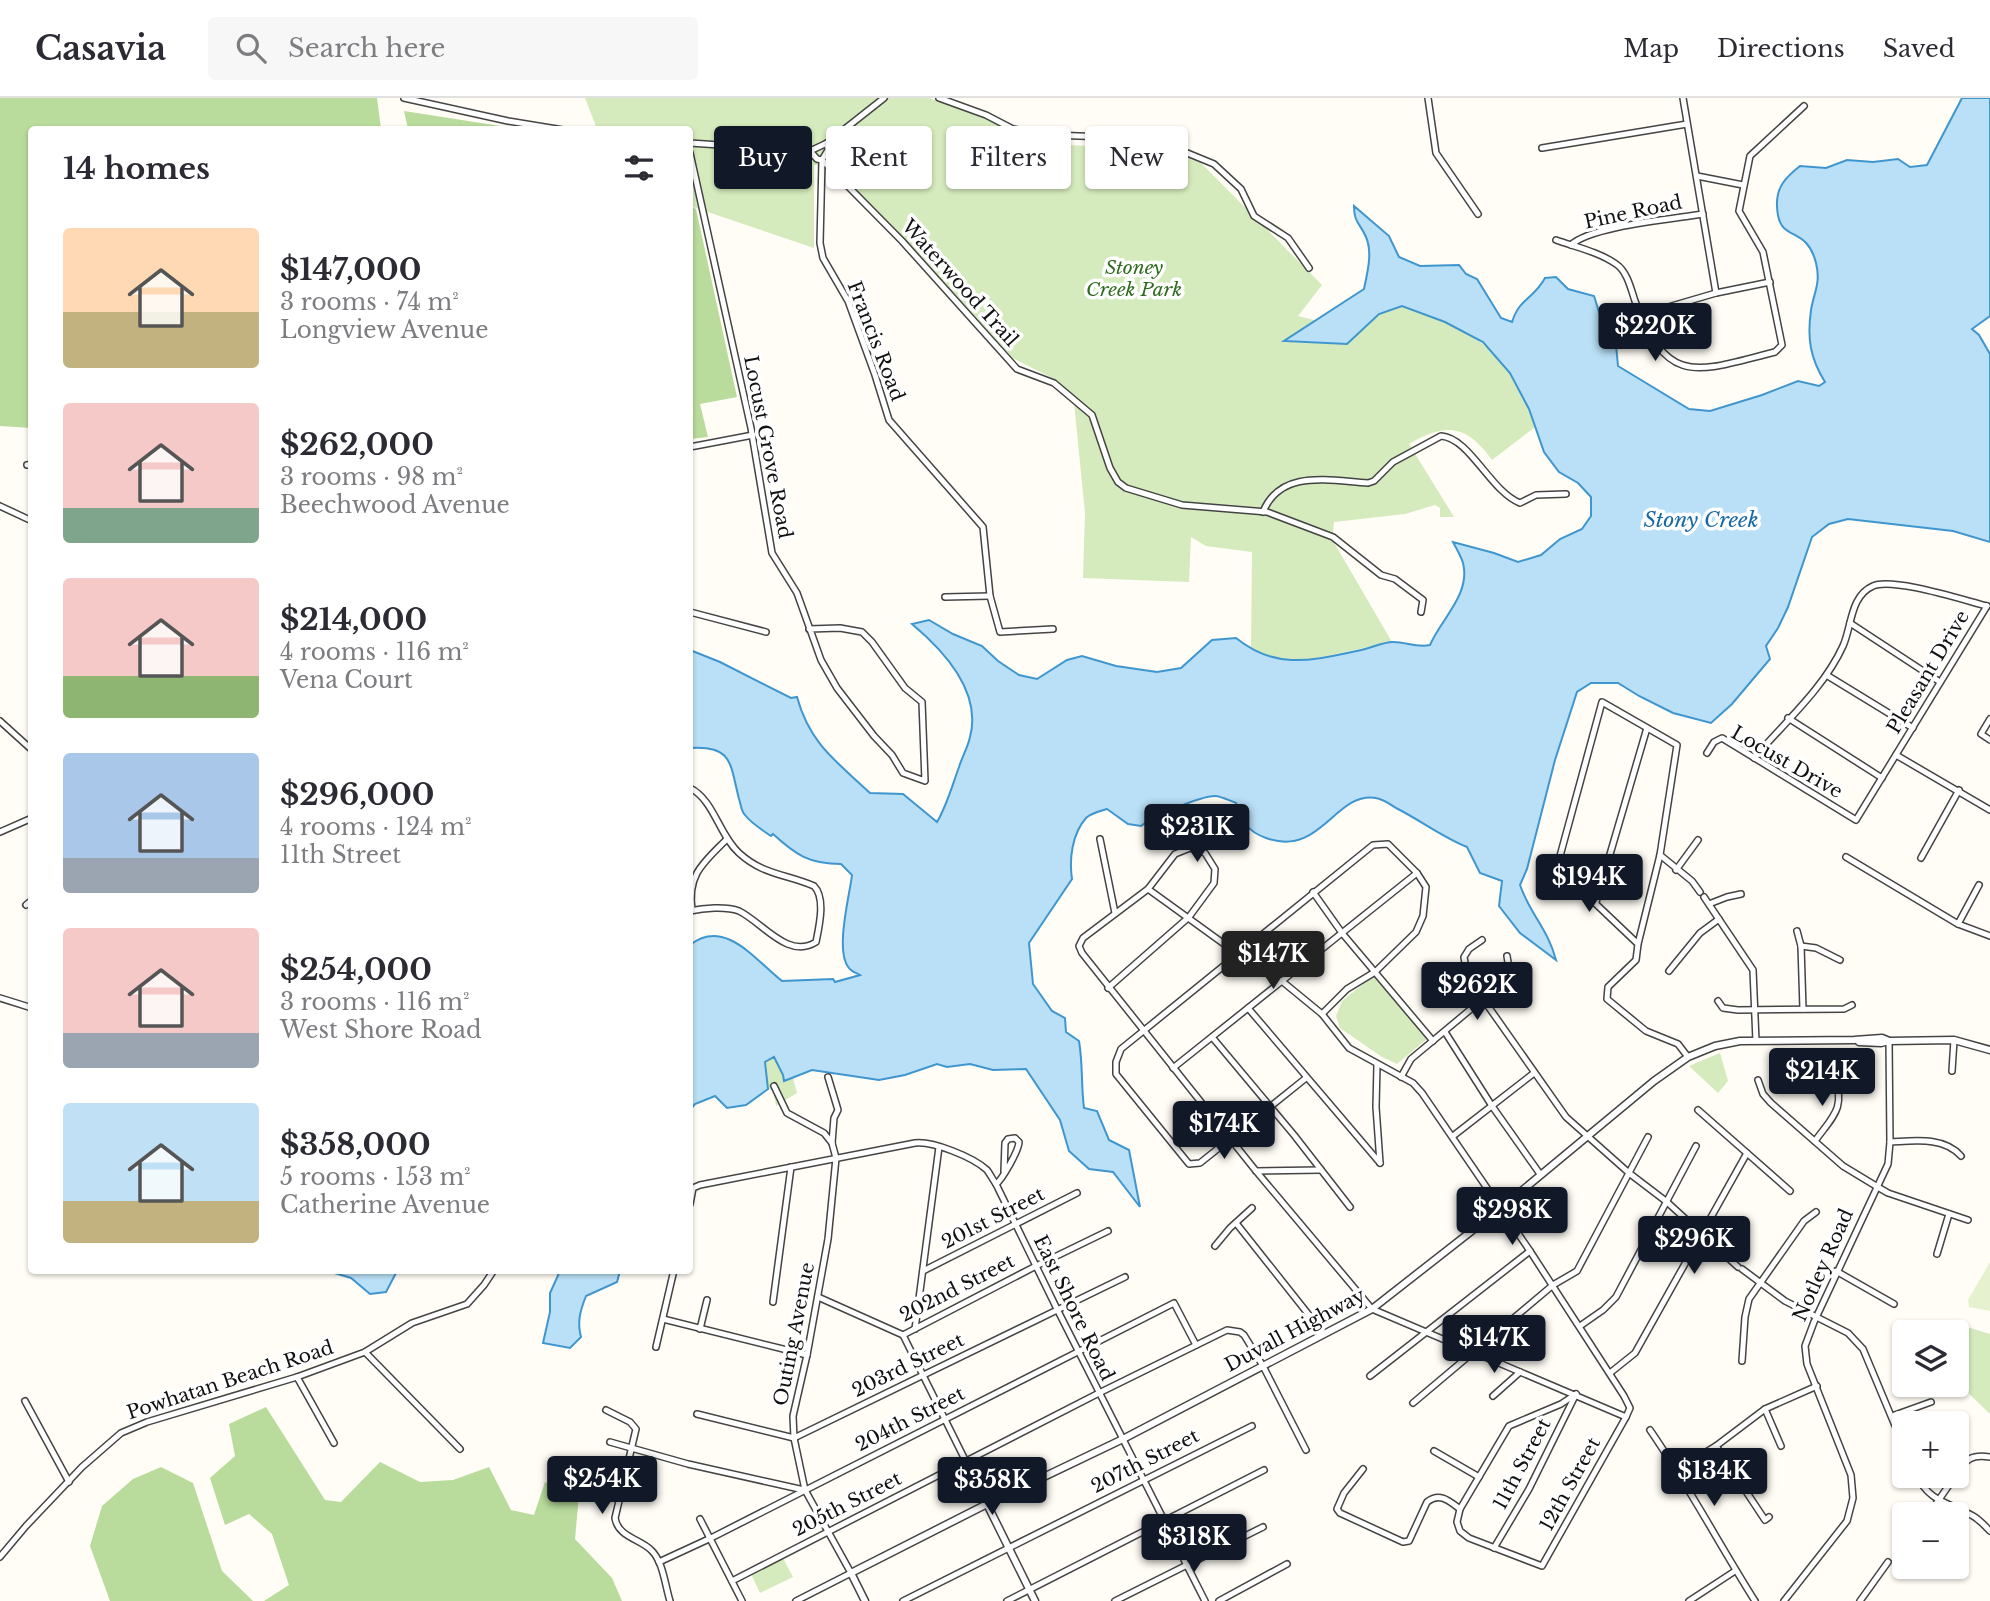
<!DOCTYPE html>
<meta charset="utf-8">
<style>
:root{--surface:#fff;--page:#f7f7f7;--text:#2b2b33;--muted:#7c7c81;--line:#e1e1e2;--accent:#111827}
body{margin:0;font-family:"Libre Baskerville",serif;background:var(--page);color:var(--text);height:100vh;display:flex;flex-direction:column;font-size:26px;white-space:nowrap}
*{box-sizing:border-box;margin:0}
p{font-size:23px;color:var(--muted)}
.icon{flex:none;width:38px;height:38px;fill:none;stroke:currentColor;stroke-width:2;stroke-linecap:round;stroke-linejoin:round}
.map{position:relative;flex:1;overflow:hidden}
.drawer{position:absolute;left:28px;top:28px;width:665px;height:1148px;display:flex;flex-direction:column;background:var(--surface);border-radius:7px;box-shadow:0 2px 5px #0004}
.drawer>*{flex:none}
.banner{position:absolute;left:714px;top:28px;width:665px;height:63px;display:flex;gap:14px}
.tools{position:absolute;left:1892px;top:1222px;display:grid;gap:14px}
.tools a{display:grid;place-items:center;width:77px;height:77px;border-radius:7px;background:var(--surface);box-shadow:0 2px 5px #0004;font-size:35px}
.price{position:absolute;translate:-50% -60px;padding:0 16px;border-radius:7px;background:var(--accent);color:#fff;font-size:23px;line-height:46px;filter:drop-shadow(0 2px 4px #0008)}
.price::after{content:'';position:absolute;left:50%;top:42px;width:21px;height:16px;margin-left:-10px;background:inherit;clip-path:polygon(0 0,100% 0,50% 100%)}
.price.selected{background:#222;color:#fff}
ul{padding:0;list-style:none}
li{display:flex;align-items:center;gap:21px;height:175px;padding:0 35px}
li span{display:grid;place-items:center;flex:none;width:196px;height:140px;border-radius:7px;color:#555}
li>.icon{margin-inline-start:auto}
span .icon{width:84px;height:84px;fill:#fffc;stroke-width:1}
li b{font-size:30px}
h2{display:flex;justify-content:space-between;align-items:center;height:84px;padding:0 35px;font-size:30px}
.pill{padding:0 24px;border-radius:7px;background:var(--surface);box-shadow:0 2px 5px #0004;font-size:24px;line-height:63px}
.pill.selected{background:var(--accent);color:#fff}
header{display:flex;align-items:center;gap:42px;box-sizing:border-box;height:98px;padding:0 35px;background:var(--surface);border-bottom:2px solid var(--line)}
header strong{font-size:33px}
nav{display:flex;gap:38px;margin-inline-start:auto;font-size:24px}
.search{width:490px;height:63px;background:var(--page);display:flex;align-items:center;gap:18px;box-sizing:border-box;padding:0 24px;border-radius:7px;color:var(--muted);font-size:26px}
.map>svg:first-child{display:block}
</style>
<header>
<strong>Casavia</strong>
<div class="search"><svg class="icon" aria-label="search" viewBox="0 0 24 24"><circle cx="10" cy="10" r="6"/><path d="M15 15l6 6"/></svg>Search here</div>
<nav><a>Map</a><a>Directions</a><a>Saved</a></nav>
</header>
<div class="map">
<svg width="1990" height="1503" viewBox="0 0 1990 1503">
<rect width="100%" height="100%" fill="#fffdf5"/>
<g fill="#d5ebbd">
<path d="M585,0H929L1070,47L1190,54L1322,187L1298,218L1318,223L1285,243L1347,246C1362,234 1381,207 1403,208C1412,209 1425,216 1434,219C1489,239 1516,273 1535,329L1492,362C1467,327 1446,324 1409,346L1454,419H1440V410L1435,407L1405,416L1334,424L1333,435L1329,436L1392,544L1307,562L1274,561L1251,552L1252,454L1206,448L1191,439L1189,484L1083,480L1085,415L1074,304L1058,283L995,251L948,194L823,67H814V150L690,108V32L597,31Z"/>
<polygon points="1376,876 1428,940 1397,966 1382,959 1340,930 1336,918 1342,903"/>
<polygon points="1720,955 1728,983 1718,995 1689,968"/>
<polygon points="774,959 783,977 784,983 793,980 797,995 776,1008 773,992 768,991 765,964"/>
<polygon points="1945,1222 1990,1236 1990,1316 1957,1284 1956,1234 1942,1234"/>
<polygon points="783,1460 793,1479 760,1495 751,1476"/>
</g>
<g fill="#b9dc9c">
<polygon points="0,0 377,0 381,31 32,32 31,330 0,328"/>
<polygon points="404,13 519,31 408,31"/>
<polygon points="690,108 696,111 737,299 700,306 708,339 690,341"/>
<polygon points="266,1309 325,1402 341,1404 380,1364 420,1384 453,1382 489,1369 511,1412 534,1417 545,1384 579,1397 575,1441 612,1480 622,1503 264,1503 289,1487 272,1436 249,1416 225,1427 210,1380 235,1358 229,1326"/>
<polygon points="161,1369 193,1385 222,1473 253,1503 110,1503 90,1448 102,1408 133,1381"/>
</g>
<polygon fill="#e6f2cf" points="1990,1164 1990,1213 1969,1209 1968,1202"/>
<g fill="#b9e0f7" stroke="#3f96cf" stroke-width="2">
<path d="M1962,0H1990V218L1972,231L1979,237L1990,256V444L1953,433L1848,421L1829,426L1812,439L1788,509L1778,530L1766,548L1770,561L1732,606L1711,625L1673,615L1639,598L1618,585H1591L1577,594L1555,662L1527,771L1520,787C1530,816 1548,831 1556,862L1520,835L1499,808L1502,783L1480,775L1467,749C1442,739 1420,722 1396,710C1390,706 1383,701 1376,700C1335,693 1321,760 1266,740C1247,733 1242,724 1236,705C1230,703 1221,698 1215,698C1200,698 1152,719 1141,728L1128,726L1107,711C1100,713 1091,715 1086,720C1072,736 1069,761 1072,781L1029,845L1033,886L1052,913L1065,920L1066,934L1079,943C1083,966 1081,987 1084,1010L1097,1013L1109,1042L1129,1052L1140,1109L1113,1074L1089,1071L1069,1053L1060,1022L1026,971L993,972L970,966L947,969L937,966L905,977L879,982L812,972L784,983L783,977L774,959L765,964L768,991L746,1007L727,1010L715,998L695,1006L690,1012V847C725,819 756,863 782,883L833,881L835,884L860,877C857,875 853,874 851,872C833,858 850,796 852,777L841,766C809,766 796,757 773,736L771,738C762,732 751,725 745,717C741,713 741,706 739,701C730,666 733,647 690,650V552L720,564L791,600L797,599C810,646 836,663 870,695L903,696L937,724C947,707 952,688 959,669C962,659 968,649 970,639C982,594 943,552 912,526L929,522L953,536L982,548L998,563L1019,577L1037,581L1067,562L1082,558L1116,568L1157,574L1181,570L1212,542L1236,540C1277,573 1313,562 1361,552C1371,550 1383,544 1393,544C1407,544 1416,550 1430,547C1441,521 1471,496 1463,465C1461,458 1456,450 1453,444L1494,455L1518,464L1541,457L1560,441L1582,431L1591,418V399L1578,385L1559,374L1544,354L1529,311L1510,275L1483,244L1445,224L1402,208L1379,216L1347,246L1284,243L1364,191C1367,176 1373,155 1366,139C1360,125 1354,125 1354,108L1389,138L1399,159L1420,168L1459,167L1466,176L1477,181L1501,220L1512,224C1520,199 1533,202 1545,180L1556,179L1568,191L1594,198L1601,220L1616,247L1618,268L1689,311L1710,313L1762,297L1798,283L1819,288L1825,284C1810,260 1807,240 1811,212C1814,194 1821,185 1816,165C1806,125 1778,147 1777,108C1776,89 1786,79 1800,68L1826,70L1847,62L1873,64L1898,61L1910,69L1927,67Z"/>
<polygon points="328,1173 397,1173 386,1194 370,1196 351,1180"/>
<path d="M560,1173H620L617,1184L586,1198C580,1213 577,1224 581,1239L570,1250L543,1245L550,1214V1195Z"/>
</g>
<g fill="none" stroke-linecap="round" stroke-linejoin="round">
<g stroke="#444" stroke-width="8">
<g id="minor">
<polyline points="404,0 508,23 563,32"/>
<polyline points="939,0 986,17 1013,31 1051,37 1135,40 1180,52 1214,66 1241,91 1254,118 1288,140 1309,170"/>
<polyline points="1428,0 1436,55 1478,116"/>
<polyline points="1683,0 1716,195"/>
<polyline points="690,45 810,53 827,45 884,0"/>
<polyline points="827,45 828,52 822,62 902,143 1017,271 1054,285 1092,317 1110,370 1118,384 1126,390 1182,407 1267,414 1333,439 1381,477 1395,481 1423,502 1421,514"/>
<polyline points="1542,50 1687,26"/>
<polyline points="810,53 817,61 822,62 820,145 823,160 848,203 875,277 889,322 983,429 990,498 1000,534 1053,531"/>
<polyline points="690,55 751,330 772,455 797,495 821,562 837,590 874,638 892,657 903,675 925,683 922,604 905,590 872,544 862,534 840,530 809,531"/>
<polyline points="1697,78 1743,87"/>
<path d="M1556,142C1576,149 1599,154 1616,166C1627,173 1631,191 1635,203C1668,291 1698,273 1775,254L1782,247L1763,154L1739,113L1750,58L1804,8"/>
<path d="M1571,147C1591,128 1673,121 1703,116"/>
<polyline points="1641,217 1716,195 1770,184"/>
<polyline points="690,349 753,337"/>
<polyline points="27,367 32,366"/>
<polyline points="0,408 32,423"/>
<path d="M1263,414C1281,370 1331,383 1368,385L1374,383L1393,364L1441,338C1470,340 1490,393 1520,405L1536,397L1566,396"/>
<polyline points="945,499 990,498"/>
<polyline points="690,514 766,534"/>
<polyline points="1850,525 1940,584"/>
<polyline points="1828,578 1913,630"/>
<polyline points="1788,620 1882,680"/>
<polyline points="1990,621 1981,636 1990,642"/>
<polyline points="0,623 32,652"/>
<polyline points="1707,655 1714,644 1722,640 1856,722 1987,508"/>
<polyline points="1896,657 1990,712"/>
<path d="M1754,660C1785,624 1824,590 1843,548C1852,528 1850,498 1873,488C1892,479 1963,502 1987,508"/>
<path d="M690,690C714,702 719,737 739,755C763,777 786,776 814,788C826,800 819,829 816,844C788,862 762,824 739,813C726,808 703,810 690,813"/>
<polyline points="0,734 32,720"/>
<polyline points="1100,741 1115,815"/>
<polyline points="1660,757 1692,783 1700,794"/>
<polyline points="1846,759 1958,826 1990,838"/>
<polyline points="1921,760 1959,692"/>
<polyline points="1676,772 1698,742"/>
<polyline points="1148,791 1238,856 1283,884 1322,916 1349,950 1413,985 1422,995 1530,1153 1624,1298 1630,1310 1626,1319 1542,1468 1469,1440 1460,1433 1457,1424 1460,1411 1509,1328 1561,1306 1576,1296"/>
<polyline points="1313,794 1342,835 1433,943"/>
<polyline points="1704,799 1753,872 1756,943"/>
<polyline points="1596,804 1647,630"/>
<polyline points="1709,806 1727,799 1741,796"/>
<polyline points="26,807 32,802"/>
<path d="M692,812C687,777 703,765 726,742"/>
<polyline points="1958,826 1979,787"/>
<polyline points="1797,833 1801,848 1803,911"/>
<polyline points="1482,842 1469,851 1464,859 1466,871 1483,901 1566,1019 1629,1075 1667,1104 1738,1169"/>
<polyline points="1638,846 1557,769 1602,604 1677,647 1660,757 1638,846 1636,862 1608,889 1607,901 1646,933 1678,946 1688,959"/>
<polyline points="1801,848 1816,850 1840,862"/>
<polyline points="1669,873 1700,835 1719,821"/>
<polyline points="1108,890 1189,819 1214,785 1215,771 1205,755 1190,750 1175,756 1148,791 1083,840 1079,848 1082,855 1256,1073 1372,1211 1626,1319"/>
<polyline points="0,900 32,910"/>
<polyline points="1718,903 1723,910 1738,912 1844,911 1852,907"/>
<polyline points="1248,910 1380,1065"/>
<polyline points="1445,934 1492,1008 1540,1076"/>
<polyline points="1212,939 1294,1037 1350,1109"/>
<polyline points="1377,967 1376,1009 1380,1065"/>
<polyline points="1173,970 1417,775"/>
<polyline points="1952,973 1954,942"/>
<polyline points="828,979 838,1012 834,1020 832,1045"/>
<polyline points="1401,979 1411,961 1483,901 1504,887 1510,877 1507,858"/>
<polyline points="1306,980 1200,1065 1189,1066 1116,976 1116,964 1121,951 1373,747 1388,746 1417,775 1426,789 1423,818 1416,834 1375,874 1347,891 1322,916"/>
<polyline points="1758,982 1763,996 1771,1005 1843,1068 1876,1088 1888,1095 1968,1122"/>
<polyline points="774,988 787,1015 824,1035 832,1045 836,1060 828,1141 807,1257 793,1318 794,1340 805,1392 851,1475 796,1503"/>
<polyline points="1698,1012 1790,1093"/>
<polyline points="1453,1038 1534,975"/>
<path d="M1815,1043C1834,1017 1845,1011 1835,978"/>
<path d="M1890,1044C1913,1043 1944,1038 1961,1058"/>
<polyline points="1256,1073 1321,1072"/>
<path d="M996,1086C1002,1082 1019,1052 1019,1044L1015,1040L1008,1041L1005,1045L1004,1074"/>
<path d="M690,1106L693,1090L700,1087L915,1045C933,1043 973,1059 987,1072C990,1076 993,1082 996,1086L1057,1211L1205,1503"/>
<polyline points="1236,1125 1324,1236"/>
<polyline points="1215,1148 1230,1130 1252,1110"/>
<polyline points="1937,1156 1949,1116"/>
<polyline points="1742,1171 1785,1203 1848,1235 1863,1251 1904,1349"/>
<polyline points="923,1173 1077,1095"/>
<polyline points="1836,1173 1894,1206"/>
<polyline points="818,1199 903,1237 1036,1168 1108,1133"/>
<polyline points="773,1204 791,1069"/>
<polyline points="663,1221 807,1257"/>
<polyline points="1580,1228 1603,1212 1616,1199 1696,1048"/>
<polyline points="700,1231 707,1202"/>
<polyline points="915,1231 939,1049"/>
<polyline points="903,1237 987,1406"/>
<polyline points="656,1249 674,1172"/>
<polyline points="365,1254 460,1351"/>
<polyline points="1742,1263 1745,1219 1749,1201 1804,1123 1816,1114"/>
<polyline points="1610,1275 1635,1255 1747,1055"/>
<polyline points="1370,1278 1530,1153"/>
<polyline points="297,1279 334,1345"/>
<polyline points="1493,1298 1520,1274"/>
<polyline points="25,1303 69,1384"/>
<polyline points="1413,1305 1553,1187 1577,1173 1648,1039"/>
<polyline points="1765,1311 1781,1348"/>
<path d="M606,1312L630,1324L636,1331L615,1420C618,1439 640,1441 651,1452C663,1463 665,1487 670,1503"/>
<polyline points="697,1316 794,1340 1125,1179"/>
<polyline points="1892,1318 1931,1304"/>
<path d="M1650,1332C1688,1387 1719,1446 1755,1503"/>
<polyline points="610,1344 688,1366 804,1392"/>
<polyline points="1716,1348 1765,1422 1769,1419"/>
<polyline points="1434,1353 1479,1379"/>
<polyline points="569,1367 625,1383"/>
<path d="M1363,1371L1344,1395L1337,1411L1340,1415L1403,1444L1409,1443L1427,1404C1440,1394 1449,1403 1460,1411"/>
<polyline points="1677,1372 1716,1348 1765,1311 1817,1288"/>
<path d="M1956,1376C1967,1361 1971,1356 1990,1359"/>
<path d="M1917,1377C1928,1404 1951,1405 1973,1418C1980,1422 1985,1428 1990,1433"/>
<polyline points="1929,1416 1956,1377"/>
<polyline points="700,1421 742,1503"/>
<polyline points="1494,1450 1529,1391 1576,1296"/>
<polyline points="0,1459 26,1428 82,1369 121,1335 147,1324 297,1279 365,1254 412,1225 467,1206 484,1187 494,1172"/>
<polyline points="659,1464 711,1440 1174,1205 1196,1247"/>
<polyline points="732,1483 1099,1295 1227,1232 1240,1234 1244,1237 1263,1268 1306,1352"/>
<polyline points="903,1503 1252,1328"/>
<polyline points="1007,1503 1264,1372"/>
<polyline points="1115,1503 1263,1429"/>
<polyline points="1219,1503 1287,1466"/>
<polyline points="1689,1503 1735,1473"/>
<polyline points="1784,1503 1847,1423 1853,1400 1851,1377 1807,1266 1805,1248 1814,1224 1888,1066 1890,1044 1889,943"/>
<polyline points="1860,1503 1888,1464"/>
</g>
</g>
<g stroke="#444" stroke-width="9">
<g id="tertiary">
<polyline points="1859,944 1881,945 1889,943"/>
<polyline points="987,1406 1035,1503"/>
<polyline points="865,1503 851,1475 987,1406 1123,1341 1372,1211 1501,1110 1654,983 1688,959 1715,948 1740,943 1854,942 1882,940 1889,943 1954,942 1990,952"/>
</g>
</g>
<use href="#minor" stroke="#fff" stroke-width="5"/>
<use href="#tertiary" stroke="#fff" stroke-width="6"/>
</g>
<g text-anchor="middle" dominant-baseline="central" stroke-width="7" stroke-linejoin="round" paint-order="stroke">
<g font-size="19" fill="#111" stroke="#fff">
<text transform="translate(1633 114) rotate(-12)">Pine Road</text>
<text transform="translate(960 185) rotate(48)">Waterwood Trail</text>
<text transform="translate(876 243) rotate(69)">Francis Road</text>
<text transform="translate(768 349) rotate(79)">Locust Grove Road</text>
<text transform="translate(1928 574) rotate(-59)">Pleasant Drive</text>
<text transform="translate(1787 664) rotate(30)">Locust Drive</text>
<text transform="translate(993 1120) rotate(-27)">201st Street</text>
<text transform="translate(1823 1167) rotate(-66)">Notley Road</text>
<text transform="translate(957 1190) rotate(-27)">202nd Street</text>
<text transform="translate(1074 1210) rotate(64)">East Shore Road</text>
<text transform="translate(1295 1232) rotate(-28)">Duvall Highway</text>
<text transform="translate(794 1236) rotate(-79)">Outing Avenue</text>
<text transform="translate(908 1267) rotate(-26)">203rd Street</text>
<text transform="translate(230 1282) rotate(-18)">Powhatan Beach Road</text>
<text transform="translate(910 1321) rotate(-27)">204th Street</text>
<text transform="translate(1145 1363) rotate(-27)">207th Street</text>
<text transform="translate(1522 1366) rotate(-62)">11th Street</text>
<text transform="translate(1570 1386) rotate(-61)">12th Street</text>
<text transform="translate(847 1406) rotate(-27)">205th Street</text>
</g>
<g font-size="19" font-style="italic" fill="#2f6b1f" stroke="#fff">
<text x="1134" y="169">Stoney<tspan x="1134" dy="22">Creek Park</tspan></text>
</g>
<g font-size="21" font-style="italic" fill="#1768a6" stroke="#fff">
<text x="1701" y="422">Stony Creek</text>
</g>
</g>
</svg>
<div class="tools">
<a><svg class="icon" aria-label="layers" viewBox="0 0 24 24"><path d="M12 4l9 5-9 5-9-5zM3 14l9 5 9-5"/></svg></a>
<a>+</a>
<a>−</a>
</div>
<b class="price" style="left:1655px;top:265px">$220K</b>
<b class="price" style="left:1197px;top:766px">$231K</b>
<b class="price" style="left:1589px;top:816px">$194K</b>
<b class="price selected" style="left:1273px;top:893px">$147K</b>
<b class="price" style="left:1477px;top:924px">$262K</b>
<b class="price" style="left:1822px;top:1010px">$214K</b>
<b class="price" style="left:1224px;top:1063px">$174K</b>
<b class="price" style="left:1512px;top:1149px">$298K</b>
<b class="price" style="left:1694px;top:1178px">$296K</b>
<b class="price" style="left:1494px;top:1277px">$147K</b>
<b class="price" style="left:1714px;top:1410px">$134K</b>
<b class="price" style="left:602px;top:1418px">$254K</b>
<b class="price" style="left:992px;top:1419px">$358K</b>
<b class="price" style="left:1194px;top:1476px">$318K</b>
<div class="banner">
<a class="pill selected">Buy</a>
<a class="pill">Rent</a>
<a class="pill">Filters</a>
<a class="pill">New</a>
</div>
<section class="drawer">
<h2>14 homes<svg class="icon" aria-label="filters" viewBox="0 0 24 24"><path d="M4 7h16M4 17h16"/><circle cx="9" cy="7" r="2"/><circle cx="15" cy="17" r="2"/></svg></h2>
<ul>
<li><span style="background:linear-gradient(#ffd9b3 60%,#c2b280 0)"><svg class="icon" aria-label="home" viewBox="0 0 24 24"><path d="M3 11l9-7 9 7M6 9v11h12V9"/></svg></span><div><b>$147,000</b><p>3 rooms · 74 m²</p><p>Longview Avenue</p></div></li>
<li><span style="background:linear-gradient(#f6c9c9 75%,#7fa58c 0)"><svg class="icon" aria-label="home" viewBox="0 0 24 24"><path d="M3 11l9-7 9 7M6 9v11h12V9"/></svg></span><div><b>$262,000</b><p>3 rooms · 98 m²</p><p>Beechwood Avenue</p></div></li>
<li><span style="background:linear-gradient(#f6c9c9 70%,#8fb573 0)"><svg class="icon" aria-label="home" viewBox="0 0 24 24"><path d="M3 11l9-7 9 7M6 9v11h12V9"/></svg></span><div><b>$214,000</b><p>4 rooms · 116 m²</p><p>Vena Court</p></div></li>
<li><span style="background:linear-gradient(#a9c7e8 75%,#9aa5b1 0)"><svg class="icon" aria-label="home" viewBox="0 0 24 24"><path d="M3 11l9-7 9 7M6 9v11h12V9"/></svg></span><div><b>$296,000</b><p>4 rooms · 124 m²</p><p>11th Street</p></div></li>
<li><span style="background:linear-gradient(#f6c9c9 75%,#9aa5b1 0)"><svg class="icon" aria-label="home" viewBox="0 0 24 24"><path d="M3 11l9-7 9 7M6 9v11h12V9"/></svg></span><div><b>$254,000</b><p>3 rooms · 116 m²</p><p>West Shore Road</p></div></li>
<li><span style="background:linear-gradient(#bfe0f5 70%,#c2b280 0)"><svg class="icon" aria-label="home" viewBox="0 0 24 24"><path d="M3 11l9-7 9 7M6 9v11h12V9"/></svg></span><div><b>$358,000</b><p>5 rooms · 153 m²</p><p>Catherine Avenue</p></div></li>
</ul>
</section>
</div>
